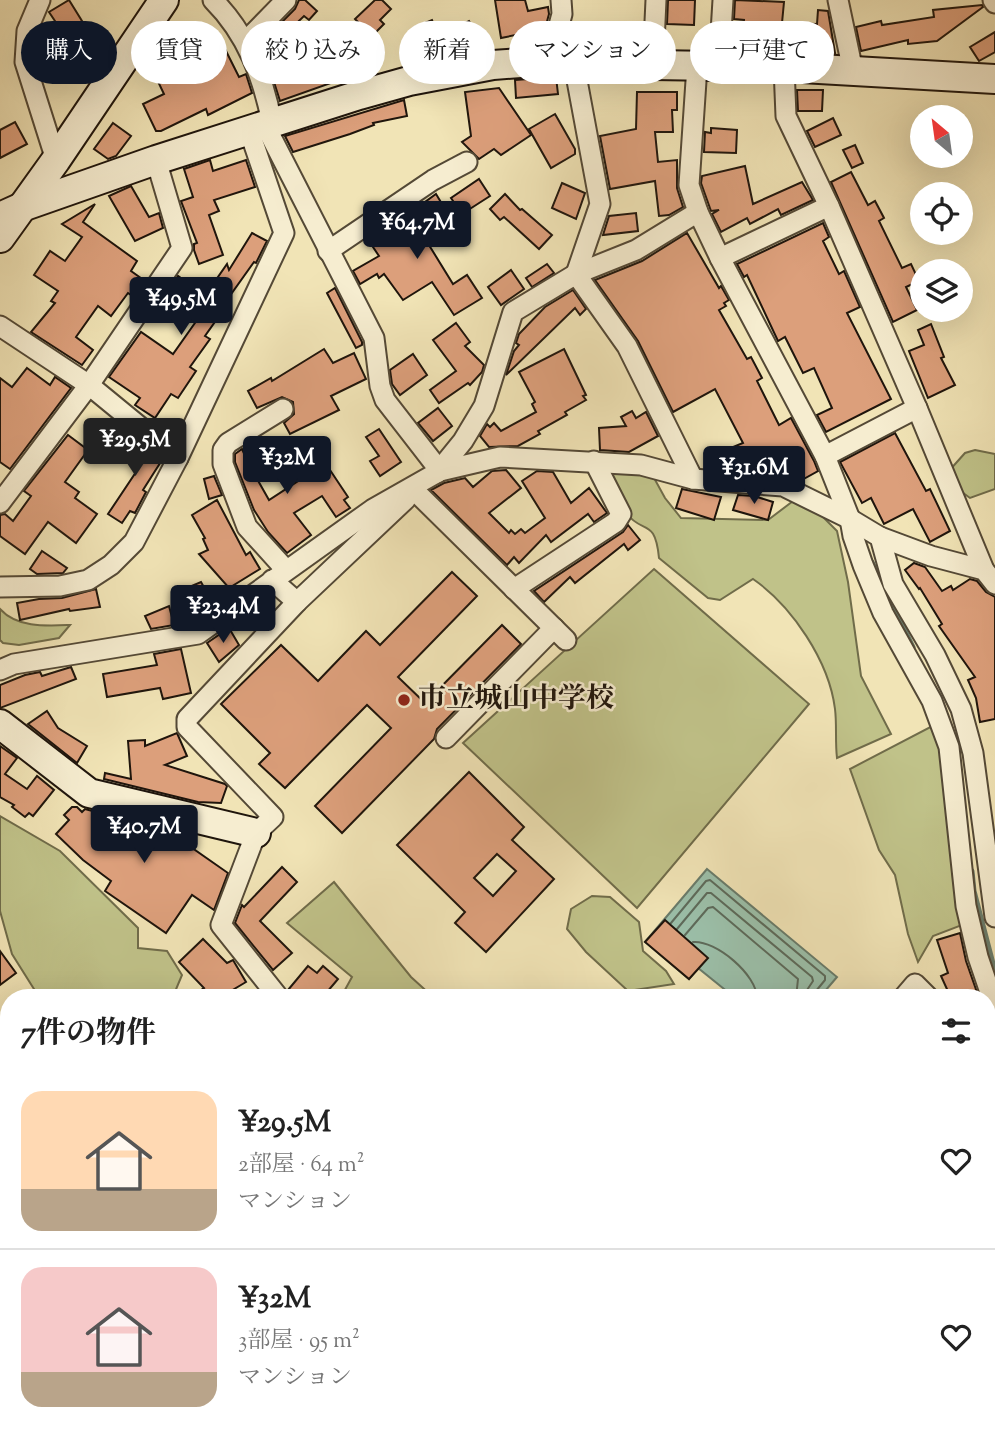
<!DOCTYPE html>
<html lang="ja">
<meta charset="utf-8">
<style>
:root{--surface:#fff;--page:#f2f2f2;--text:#222;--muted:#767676;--line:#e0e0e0;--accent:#111827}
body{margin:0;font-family:"Sorts Mill Goudy","Noto Serif JP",serif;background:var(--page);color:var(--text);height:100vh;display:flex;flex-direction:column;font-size:26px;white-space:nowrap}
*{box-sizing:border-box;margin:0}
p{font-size:23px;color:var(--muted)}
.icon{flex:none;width:38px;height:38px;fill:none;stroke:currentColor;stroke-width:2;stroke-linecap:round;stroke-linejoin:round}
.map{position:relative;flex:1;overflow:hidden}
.panel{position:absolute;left:0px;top:989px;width:996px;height:450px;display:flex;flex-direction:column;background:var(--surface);border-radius:28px 28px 0 0;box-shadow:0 7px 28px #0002}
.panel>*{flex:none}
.hud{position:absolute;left:21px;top:21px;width:954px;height:63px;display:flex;gap:14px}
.needle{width:46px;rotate:331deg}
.tools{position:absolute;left:910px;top:105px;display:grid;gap:14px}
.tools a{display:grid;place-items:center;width:63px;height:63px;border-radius:50%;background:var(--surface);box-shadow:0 7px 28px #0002;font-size:35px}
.price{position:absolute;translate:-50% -60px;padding:0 16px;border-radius:7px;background:var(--accent);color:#fff;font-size:23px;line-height:46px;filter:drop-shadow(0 2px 4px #0008)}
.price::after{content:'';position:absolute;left:50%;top:42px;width:21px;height:16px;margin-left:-10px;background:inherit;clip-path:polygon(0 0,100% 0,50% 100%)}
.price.on{background:#222;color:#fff}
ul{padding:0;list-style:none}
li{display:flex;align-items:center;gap:21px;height:175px;padding:0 21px}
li+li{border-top:2px solid var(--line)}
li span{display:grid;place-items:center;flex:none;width:196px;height:140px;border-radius:21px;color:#555}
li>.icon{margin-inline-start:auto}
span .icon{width:84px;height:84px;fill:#fffc;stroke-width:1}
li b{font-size:30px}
h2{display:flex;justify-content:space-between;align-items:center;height:84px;padding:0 21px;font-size:30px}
.pill{padding:0 24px;border-radius:32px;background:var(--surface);box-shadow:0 7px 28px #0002;font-size:24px;line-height:63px}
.pill.on{background:var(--accent);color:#fff}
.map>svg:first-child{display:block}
</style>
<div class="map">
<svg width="995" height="1438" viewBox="0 0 995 1438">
<rect width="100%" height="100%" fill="#f1e4b6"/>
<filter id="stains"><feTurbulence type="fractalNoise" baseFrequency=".00286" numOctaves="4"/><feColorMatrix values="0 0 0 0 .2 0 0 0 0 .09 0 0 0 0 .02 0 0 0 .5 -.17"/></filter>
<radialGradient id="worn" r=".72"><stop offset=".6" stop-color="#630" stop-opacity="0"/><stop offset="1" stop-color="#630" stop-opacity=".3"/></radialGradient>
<g fill="#c0c289" stroke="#706c4a" stroke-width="2">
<polygon points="975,450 995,454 995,489 970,498 955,487 948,472 965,453"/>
<path d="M594,461L648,467L665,498L681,518L768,520L801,495L837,531L848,582L861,676L891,734L837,758C835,741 837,725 835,709C829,661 792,606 753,579L720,600L708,598L659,558C655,517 643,535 626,513C614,497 604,478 594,461Z"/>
<polygon points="654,569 809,704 637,908 463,743"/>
<path d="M0,609C17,628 46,626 70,625L59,638L19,645L3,643L0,640Z"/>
<polygon points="940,722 952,776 949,834 953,878 966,906 970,922 933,936 918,962 908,934 895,875 879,850 850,769"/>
<polygon points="0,816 60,851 138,928 138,948 167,951 182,975 174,994 177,997 39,997 12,954 0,911"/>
<polygon points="334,882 411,977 433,997 341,997 352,977 287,923"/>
<polygon points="592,896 610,897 639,922 643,951 666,971 674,984 628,991 586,952 567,929 571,909"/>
<polygon points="0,1181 9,1191 9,1309 0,1280"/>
<polygon points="987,1221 995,1223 995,1415 987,1406"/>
<polygon points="437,1430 617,1430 609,1438 452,1438"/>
</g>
<polygon fill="#9bbfa9" stroke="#697b6a" stroke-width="2" points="707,869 837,977 820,997 734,997 698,968 689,979 645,942"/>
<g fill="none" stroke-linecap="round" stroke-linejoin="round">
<g stroke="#5d6a5a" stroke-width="2">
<polyline points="671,923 706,881 710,880 825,976 825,980 816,991 815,998"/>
<polyline points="677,929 707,893 711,893 812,977 813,981 807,990 806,998"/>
<polyline points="685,935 708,908 713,907 798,979 796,998"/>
<path d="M693,942C716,940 757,975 757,998"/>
</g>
<g stroke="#697b6a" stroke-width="5">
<polyline points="872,562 913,647"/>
<polyline points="972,871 974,891 995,971"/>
</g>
</g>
<g fill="#dc9f7b" stroke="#1f150c" stroke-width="2" fill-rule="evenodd">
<polygon points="69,0 82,21 63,33 49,12"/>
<polygon points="299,0 305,0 317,11 309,20 304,16 277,42 270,34 295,9"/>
<polygon points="375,0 382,0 391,9 380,20 384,24 372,36 355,19"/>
<polygon points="495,0 525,0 528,11 548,7 549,14 545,29 501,38"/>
<polygon points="668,0 695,0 694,25 667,24"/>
<polygon points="735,0 784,2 782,23 817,24 818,10 828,11 835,53 819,52 819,46 813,44 742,43 744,20 734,19"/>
<polygon points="982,5 983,7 937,41 908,44 908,40 861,51 856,27 881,21 882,25 934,17 933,10"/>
<polygon points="432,20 440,40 424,47 415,27"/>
<polygon points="469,21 479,40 454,53 444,34"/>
<polygon points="591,22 592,43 570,43 572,23"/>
<polygon points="995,32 995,52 979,61 970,47"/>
<polygon points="219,37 239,77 246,74 252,93 208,115 206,109 161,131 156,131 143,104 164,94 152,69"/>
<polygon points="349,41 362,72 280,101 274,82 320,64 315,52 330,46 331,49"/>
<polygon points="556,77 558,94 516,98 515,80"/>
<polygon points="499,88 531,135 501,155 494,149 479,159 462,142 471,136 465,92"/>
<polygon points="797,90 823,90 822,111 798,111"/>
<polygon points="637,92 677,92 677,110 672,110 673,132 655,132 658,162 677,160 677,188 683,207 669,215 659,216 655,181 610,189 600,136 636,129"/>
<polygon points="404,100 407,116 373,123 374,125 350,134 293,152 285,136"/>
<polygon points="555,114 575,149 575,154 551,168 529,129"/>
<polygon points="833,118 841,135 815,147 807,131"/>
<polygon points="15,122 27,144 0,158 0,130"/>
<polygon points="113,123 131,136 116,156 108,159 94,149"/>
<polygon points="711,128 737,130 736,153 704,152 705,132 711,133"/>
<polygon points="855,145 863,163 852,168 843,150"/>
<polygon points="210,160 213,171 246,160 255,187 214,200 219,211 209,215 223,255 199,264 194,250 194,244 197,243 181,201 193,197 184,169"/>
<polygon points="745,166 753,204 802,182 813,200 781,215 778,209 750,224 747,218 721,232 712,214 719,210 711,211 701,183 702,176"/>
<polygon points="851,172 868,205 875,201 884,218 879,221 902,268 911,264 919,281 906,287 917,310 893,322 831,182"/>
<polygon points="479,179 490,196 462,214 451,198"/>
<polygon points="562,183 585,193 576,219 552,208"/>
<polygon points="131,186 149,217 159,213 163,228 135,241 109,196"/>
<polygon points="436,194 445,209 425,221 432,232 424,237 453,284 467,275 482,298 454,315 432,282 403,300 384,274 379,278 377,274 360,284 353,271 379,256 371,244 406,222 403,218"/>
<polygon points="505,194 520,210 522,209 552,235 539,249 504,217 500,220 490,209"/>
<polygon points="95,204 83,222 137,261 131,271 145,281 134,297 128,293 111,316 98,306 76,337 93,350 82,365 31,332 55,303 51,301 58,291 34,275 50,251 65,261 82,237 62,224"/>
<polygon points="636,213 638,231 603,235 609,216"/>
<polygon points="823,223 829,237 823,241 839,274 844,271 860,307 847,313 891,399 826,432 817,415 832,408 814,368 803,373 785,337 778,341 747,275 744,277 737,264"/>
<polygon points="252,233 267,241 256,263 254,262 222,307 224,309 205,336 210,339 190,367 196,371 178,398 171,394 155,418 135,405 140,398 109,377 141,332 173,354 197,320 164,296 178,276 213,301 209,290 227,264 229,270"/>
<polygon points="687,233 719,288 721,286 729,300 724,303 726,306 719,310 747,359 751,357 762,378 757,381 779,425 791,418 814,461 818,471 800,481 783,451 742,469 733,447 743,443 715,389 673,412 638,341 595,280 642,261"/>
<polygon points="547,264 554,273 532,287 526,278"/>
<polygon points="511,270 524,289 501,305 488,287"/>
<polygon points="335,288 362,342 362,345 356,348 327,293"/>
<polygon points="573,290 586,309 580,315 575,308 506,375 514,351 519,345 516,343 519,334 545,307"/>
<polygon points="456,323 470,342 465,346 484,365 482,372 470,385 468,383 439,403 430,390 456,371 433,340"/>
<polygon points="931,324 944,357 941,358 955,385 928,398 909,351 924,345 918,330"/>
<polygon points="324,349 333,363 354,353 366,379 331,396 339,410 290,434 284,423 294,414 293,402 282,397 257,408 248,391 271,378 272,381"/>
<polygon points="564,349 586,395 583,396 586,400 565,412 567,415 538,431 540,434 518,446 489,447 480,436 487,424 490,427 494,423 501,431 536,412 532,404 535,402 519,372"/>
<polygon points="413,354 427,375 400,395 392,384 390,370"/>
<polygon points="27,368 50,385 55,377 71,388 10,469 0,462 0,378 12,387"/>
<polygon points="438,408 452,426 433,441 418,423"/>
<polygon points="632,411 636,418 646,412 658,436 629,452 600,450 599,428 626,426 621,417"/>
<polygon points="379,429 401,462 380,476 370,461 379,456 366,437"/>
<polygon points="895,433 926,491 930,489 950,531 930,542 913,509 884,524 871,498 862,503 840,462"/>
<polygon points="68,435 88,450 65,482 79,492 75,498 97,514 76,543 48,522 25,554 0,536 0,515 5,514 13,521 31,496 24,491"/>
<polygon points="128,436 162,460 143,490 146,492 135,513 130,511 122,523 108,514 138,469 116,455"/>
<polygon points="281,440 291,456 256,477 269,500 306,476 308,479 328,467 348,497 344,500 350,508 336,517 322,496 294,513 311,535 287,553 268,532 254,510 235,462 235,454 242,449 247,460"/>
<polygon points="506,470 521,488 489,513 509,533 511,530 515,534 521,529 525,533 545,518 522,481 537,471 553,472 571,503 589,488 607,513 594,522 588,514 551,542 546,535 519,563 514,557 507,565 431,490 444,483 465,478 473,487 492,471"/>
<polygon points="214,476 222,495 209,499 204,479"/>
<polygon points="682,489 721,497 714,520 676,508"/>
<polygon points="738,495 754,496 773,502 768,520 733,510"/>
<polygon points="217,500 246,555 250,552 260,569 229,588 199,554 208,550 203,539 205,538 192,515"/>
<polygon points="628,525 640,540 628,550 624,544 575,583 570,577 544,602 534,591 623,532"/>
<polygon points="42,551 67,568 63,573 37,574 30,569"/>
<polygon points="914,563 925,567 942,591 951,586 953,590 970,579 977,581 986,592 995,597 995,719 980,722 976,698 968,680 975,677 939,626 942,624 920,588 919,589 905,570"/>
<polygon points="452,572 477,596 398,677 425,703 502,625 521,644 437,729 434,739 342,833 315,806 391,728 367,705 285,788 259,764 270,753 221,704 281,645 318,681 366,631 380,645"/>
<polygon points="201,582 211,600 186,611 175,593"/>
<polygon points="96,589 100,607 70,611 69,609 20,620 17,603 39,599 62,598"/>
<polygon points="267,600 274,609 260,623 250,612"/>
<polygon points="169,606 174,625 151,629 145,616"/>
<polygon points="229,628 239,645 219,662 207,643"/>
<polygon points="181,649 191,693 163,699 160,688 107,697 103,674 157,665 154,654"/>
<polygon points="71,667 76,679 0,708 0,685 25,675 40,672 42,676"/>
<polygon points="47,711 58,728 87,746 77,763 28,724"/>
<polygon points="177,733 187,756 165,765 225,784 227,786 221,803 198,802 104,779 105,773 131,779 128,741 145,740 145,746"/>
<polygon points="0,746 17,758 5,774 27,789 37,776 54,790 33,816 29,813 25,817 12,807 14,805 0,797"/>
<path d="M469,772L524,827L512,840L554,879L486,952L455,923L465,912L397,845ZM497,854L516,871L493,896L474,878Z"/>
<polygon points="72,807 77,807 82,812 85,809 96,812 111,826 117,817 149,824 162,834 167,829 171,830 179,837 178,838 228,873 214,910 192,895 166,933 105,891 111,881 83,860 56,834 69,820 64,815"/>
<polygon points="282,867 297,882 260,921 292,953 273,970 235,923 242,905 244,907"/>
<polygon points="665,920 708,958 689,979 645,942"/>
<polygon points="960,933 966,961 979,998 951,998 941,976 948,973 937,940"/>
<polygon points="203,939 227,963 233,960 246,982 219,998 189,998 204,988 179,962"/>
<polygon points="0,951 16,973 0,985"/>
<polygon points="308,966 317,973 323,966 338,979 322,998 291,998 288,990"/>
</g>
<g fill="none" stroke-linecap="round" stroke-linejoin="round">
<g stroke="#544936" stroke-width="23">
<g id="street">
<polyline points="40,0 27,31 25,62 56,160"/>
<path d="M213,0C247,34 263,77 272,123"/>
<polyline points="838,0 853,71"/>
<polyline points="993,0 995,3"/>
<polyline points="245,42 286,0"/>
<polyline points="550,59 562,14 561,0"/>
<polyline points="573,59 600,204 576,274 627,346 693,479"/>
<polyline points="653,65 656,0"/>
<polyline points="719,65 723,0"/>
<polyline points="697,66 689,185 698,212 720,258 825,456 850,519 853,536 863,565 883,613 932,701 949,747 966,906 978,957 995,1007"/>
<polyline points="784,67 786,116 829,206 917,408 984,570"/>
<polyline points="265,125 374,338 380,386 385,400 440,471"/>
<polyline points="328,251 433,180 467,162"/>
<polyline points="720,258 829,206"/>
<polyline points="0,326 89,385 178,458"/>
<polyline points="283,409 228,443 223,450 223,464 247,527 286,570"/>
<polyline points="825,456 917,408"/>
<polyline points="437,473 463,441 484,406 513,312 576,274 636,250 698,212"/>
<polyline points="415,491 566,640"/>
<polyline points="0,503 89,385 182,248 156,160"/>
<polyline points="880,537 931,556 984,570 995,584"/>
<polyline points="272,580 297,602 187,719 187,727 273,817 256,833 221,925 279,998"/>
<polyline points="0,587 60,586 88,580 111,565 134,542 178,458 284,233 249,130"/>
<polyline points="514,589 616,522 621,514 594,461"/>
<polyline points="297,602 406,499"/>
<polyline points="0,670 14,664 198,634 373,509 440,471 500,457 641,465 693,479 783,486 850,519 880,537 893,584 935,655 961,709 973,753 995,917"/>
<polyline points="446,738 554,628"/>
<polyline points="903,998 915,984 929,998"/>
<polyline points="987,1032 995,1030"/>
<polyline points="987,1167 995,1168"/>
<polyline points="0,1276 9,1321"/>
<polyline points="38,1430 41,1438"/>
</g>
</g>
<g stroke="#1f150c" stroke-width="32">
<g id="secondary">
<polyline points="0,217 22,207 156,160 359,95 409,81 493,65 573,59 653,65 784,67 995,79"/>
<polyline points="0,238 56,160 164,0"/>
<polyline points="0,724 89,793 256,833"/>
<polyline points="0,1170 9,1180"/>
<polyline points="307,1430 321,1438"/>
</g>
</g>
<use href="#street" stroke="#f6edd0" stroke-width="19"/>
<use href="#secondary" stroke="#f6edd0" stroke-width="28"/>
</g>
<circle fill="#8f2418" stroke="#f6edd0" stroke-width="2.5" cx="404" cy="700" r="7"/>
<g text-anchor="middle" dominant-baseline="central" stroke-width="5" stroke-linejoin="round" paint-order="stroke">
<g font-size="28" font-weight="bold" fill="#1f150c" stroke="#f6edd0" text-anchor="start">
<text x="418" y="700">市立城山中学校</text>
</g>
</g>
<rect width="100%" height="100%" filter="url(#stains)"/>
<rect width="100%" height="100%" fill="url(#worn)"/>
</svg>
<div class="tools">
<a><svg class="needle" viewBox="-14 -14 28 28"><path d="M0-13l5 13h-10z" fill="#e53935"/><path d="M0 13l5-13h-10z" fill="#767676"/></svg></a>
<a><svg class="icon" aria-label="locate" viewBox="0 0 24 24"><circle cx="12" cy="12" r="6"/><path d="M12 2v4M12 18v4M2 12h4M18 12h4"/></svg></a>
<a><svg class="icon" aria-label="layers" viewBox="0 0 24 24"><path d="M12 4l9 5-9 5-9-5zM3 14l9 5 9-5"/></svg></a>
</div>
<b class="price" style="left:417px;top:261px">¥64.7M</b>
<b class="price" style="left:181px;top:337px">¥49.5M</b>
<b class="price on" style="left:135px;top:478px">¥29.5M</b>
<b class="price" style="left:287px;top:496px">¥32M</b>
<b class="price" style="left:754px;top:506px">¥31.6M</b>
<b class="price" style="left:223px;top:645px">¥23.4M</b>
<b class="price" style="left:144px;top:865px">¥40.7M</b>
<div class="hud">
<a class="pill on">購入</a>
<a class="pill">賃貸</a>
<a class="pill">絞り込み</a>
<a class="pill">新着</a>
<a class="pill">マンション</a>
<a class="pill">一戸建て</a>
</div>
<section class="panel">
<h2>7件の物件<svg class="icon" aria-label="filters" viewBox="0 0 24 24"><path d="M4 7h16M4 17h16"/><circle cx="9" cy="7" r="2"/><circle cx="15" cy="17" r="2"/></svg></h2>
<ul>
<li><span style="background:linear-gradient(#ffd9b3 70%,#b9a48a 0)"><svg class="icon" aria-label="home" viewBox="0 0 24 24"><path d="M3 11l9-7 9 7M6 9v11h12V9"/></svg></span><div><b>¥29.5M</b><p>2部屋 · 64 m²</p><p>マンション</p></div><svg class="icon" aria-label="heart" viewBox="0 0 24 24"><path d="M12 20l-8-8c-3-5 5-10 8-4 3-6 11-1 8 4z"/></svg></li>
<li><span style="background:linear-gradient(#f6c9c9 75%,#b9a48a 0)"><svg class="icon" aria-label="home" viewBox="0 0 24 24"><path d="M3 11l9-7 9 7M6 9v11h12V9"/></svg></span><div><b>¥32M</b><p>3部屋 · 95 m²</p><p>マンション</p></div><svg class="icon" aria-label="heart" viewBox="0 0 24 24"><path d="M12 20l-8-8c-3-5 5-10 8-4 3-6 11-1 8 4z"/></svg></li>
</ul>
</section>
</div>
